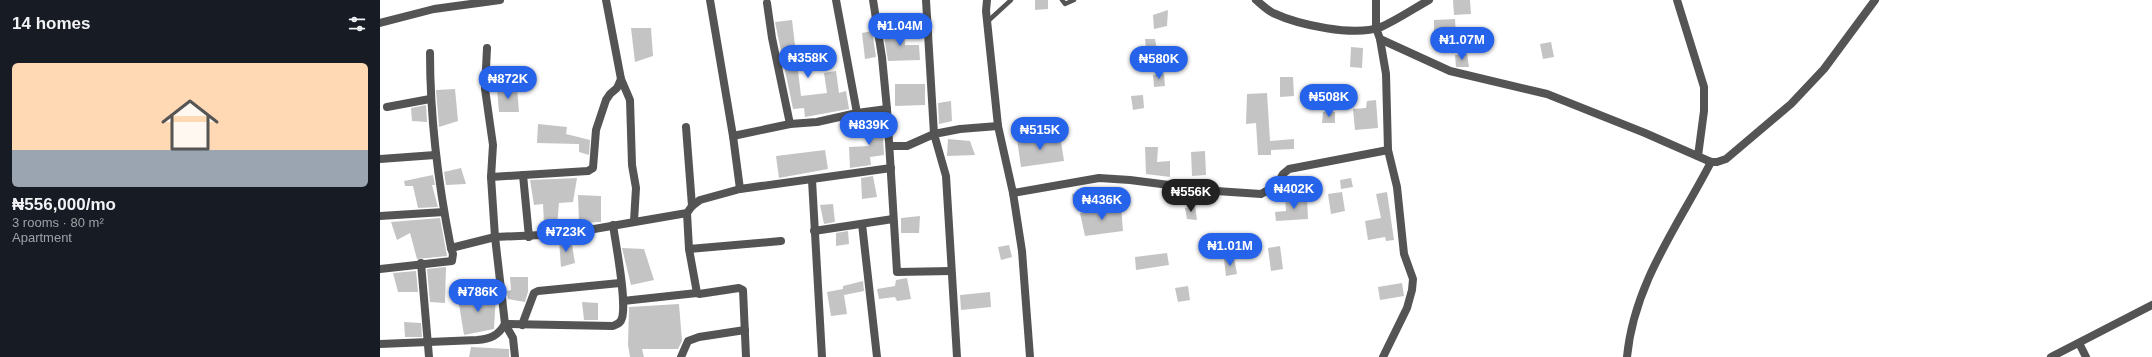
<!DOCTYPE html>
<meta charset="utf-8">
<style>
:root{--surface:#171b24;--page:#242831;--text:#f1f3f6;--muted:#9ea1a6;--accent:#2563eb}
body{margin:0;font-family:Arial,sans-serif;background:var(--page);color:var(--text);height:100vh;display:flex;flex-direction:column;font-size:15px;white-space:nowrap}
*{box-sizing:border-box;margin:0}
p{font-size:13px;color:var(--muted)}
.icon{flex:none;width:22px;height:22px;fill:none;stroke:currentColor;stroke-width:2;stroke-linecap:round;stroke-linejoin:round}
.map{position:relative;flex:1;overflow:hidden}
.drawer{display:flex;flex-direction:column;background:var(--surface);width:380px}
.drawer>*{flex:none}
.price{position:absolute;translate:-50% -34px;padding:0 9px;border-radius:14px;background:var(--accent);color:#fff;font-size:13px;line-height:26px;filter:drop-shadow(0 1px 2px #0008)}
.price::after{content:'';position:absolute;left:50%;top:24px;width:12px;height:9px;margin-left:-6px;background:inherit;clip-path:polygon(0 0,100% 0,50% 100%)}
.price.selected{background:#222;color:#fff}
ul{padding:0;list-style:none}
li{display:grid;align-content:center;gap:8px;height:212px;padding:0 12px}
li span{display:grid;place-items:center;height:124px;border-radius:6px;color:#555}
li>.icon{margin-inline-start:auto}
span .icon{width:72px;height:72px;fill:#fffc;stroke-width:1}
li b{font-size:17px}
h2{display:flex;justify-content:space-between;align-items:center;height:48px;padding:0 12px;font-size:17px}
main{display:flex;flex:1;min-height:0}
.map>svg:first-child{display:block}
</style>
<main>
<section class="drawer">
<h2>14 homes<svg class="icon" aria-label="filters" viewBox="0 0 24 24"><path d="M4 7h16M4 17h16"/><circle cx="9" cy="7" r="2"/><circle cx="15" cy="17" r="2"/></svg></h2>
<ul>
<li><span style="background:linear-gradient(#ffd9b3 70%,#9aa5b1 0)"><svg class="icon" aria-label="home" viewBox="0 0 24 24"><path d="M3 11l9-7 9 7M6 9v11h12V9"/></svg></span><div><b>₦556,000/mo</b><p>3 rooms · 80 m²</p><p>Apartment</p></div></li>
</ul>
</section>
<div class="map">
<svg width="1772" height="357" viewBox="0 0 1772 357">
<rect width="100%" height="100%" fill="#fff"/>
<g fill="#c4c4c4">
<polygon points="655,0 668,0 668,9 655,10"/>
<polygon points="1073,0 1090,0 1091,14 1074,15"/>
<polygon points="788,10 787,26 774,29 773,15"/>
<polygon points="1075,19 1076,34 1054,35 1054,20"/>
<polygon points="412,20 421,96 447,93 444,73 456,71 459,93 466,91 469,109 425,117 424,108 413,109 395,22"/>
<polygon points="251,28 271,28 273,56 255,62"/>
<polygon points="524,29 525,45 539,45 540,60 508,61 503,30"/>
<polygon points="492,31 496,57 485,59 482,33"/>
<polygon points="765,39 775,39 779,61 767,60"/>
<polygon points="1171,42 1174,57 1163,59 1160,44"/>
<polygon points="971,47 983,48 982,68 970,67"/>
<polygon points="1087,54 1089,67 1076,67 1075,55"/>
<polygon points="784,74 785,86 774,87 773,75"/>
<polygon points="900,77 913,77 914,96 900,97"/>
<polygon points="515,84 545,84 545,105 515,106"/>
<polygon points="117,88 137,88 139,112 119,112"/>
<polygon points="75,89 78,121 59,127 56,90"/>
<polygon points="887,93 890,141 914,139 914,149 891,150 891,155 878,155 876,123 866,124 867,94"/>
<polygon points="763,95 764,108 753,110 751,96"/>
<polygon points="996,100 998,128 975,130 973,109 986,108 987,101"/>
<polygon points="571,101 572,121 559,124 558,103"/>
<polygon points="46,105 47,122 32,121 31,108"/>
<polygon points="943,112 955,112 955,123 942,123"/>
<polygon points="502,119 504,155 490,157 491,165 470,168 469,147 489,146 486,122"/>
<polygon points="158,124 187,127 186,134 210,140 209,155 199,152 199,144 157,143"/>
<polygon points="680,135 684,161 641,167 637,139"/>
<polygon points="568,139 590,141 595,155 567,156"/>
<polygon points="765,147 778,147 777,162 790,161 790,177 766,174"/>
<polygon points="445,150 448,169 399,178 396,156"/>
<polygon points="825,151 826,175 812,176 811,152"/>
<polygon points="81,168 86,184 66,185 64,172"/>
<polygon points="53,175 55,185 52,185 58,207 38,208 33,186 25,186 24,181"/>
<polygon points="493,176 497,197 482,199 481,178"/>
<polygon points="197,178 193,202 179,203 177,226 164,224 163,204 154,205 150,180"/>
<polygon points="971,178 973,187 961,189 960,180"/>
<polygon points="704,192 706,205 694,207 692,194"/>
<polygon points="962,192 965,211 951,214 948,194"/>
<polygon points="1007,192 1014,240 1006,241 1005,237 988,240 985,221 1001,218 996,194"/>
<polygon points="198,195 221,196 221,222 199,223"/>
<polygon points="927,197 928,219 896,221 895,212 906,211 905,199"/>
<polygon points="453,204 455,222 444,224 440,205"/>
<polygon points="741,206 743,231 705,236 700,213"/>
<polygon points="815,206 817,220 807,219 805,208"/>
<polygon points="540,216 539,233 521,233 521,218"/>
<polygon points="60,218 67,256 37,259 30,233 17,240 11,222"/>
<polygon points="468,231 469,244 456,246 456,233"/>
<polygon points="191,239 195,263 181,267 179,240"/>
<polygon points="629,245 632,257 621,260 618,247"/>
<polygon points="900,246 903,269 891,271 888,248"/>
<polygon points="242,248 264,249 274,280 251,285"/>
<polygon points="787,253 789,265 756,270 755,257"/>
<polygon points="854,258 857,274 846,276 844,259"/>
<polygon points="66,267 65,303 50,302 47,269"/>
<polygon points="36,271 38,292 18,292 13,273"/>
<polygon points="130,277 148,277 148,292 145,302 128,299 127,291 131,290"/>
<polygon points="527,278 531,299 517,301 515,297 499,299 497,289 515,286 516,280"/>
<polygon points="483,281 484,291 464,295 467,314 451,316 447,292 463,289 463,286"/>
<polygon points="1022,283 1024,296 1000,300 998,287"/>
<polygon points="808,286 810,300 798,302 795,288"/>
<polygon points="610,292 611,307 581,310 580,295"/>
<polygon points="116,293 114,329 84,335 78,298"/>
<polygon points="202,302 218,303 218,320 204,320"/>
<polygon points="299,304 302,341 298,349 262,349 264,357 250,357 248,345 249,307"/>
<polygon points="24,322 41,323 42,337 25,337"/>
<polygon points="91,347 129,349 129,357 89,357"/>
</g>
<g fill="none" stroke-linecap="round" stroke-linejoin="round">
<g stroke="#545454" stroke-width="4.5">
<polyline points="682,0 685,4 694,0"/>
<polyline points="607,22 631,0"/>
</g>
<g stroke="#545454" stroke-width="8">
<polyline points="330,0 353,136 410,124 437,122 477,113 507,109 517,272 571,271"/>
<polyline points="456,0 477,113"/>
<polyline points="493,0 502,57 507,109"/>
<polyline points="546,0 554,134 566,176 577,357"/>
<polyline points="607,0 606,11 618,126 633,193 642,251 650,357"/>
<path d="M876,0C881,4 887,10 893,13C919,25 974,37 1001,27C1017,20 1033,9 1049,0"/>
<polyline points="996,0 996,28 1000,39 1070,71 1167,94 1265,133 1331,162 1337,162 1346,159 1411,104 1444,69 1495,0"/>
<polyline points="1297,0 1324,87 1324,111 1318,156"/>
<polyline points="387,3 392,38 410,124"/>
<polyline points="0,23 54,9 120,0"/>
<polyline points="1000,39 1006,74 1008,150 1017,187 1024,254 1033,279 1032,290 1027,308 1003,357"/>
<polyline points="107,48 105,89 113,145 111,177"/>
<path d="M50,53C50,120 58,183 71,248L115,237L185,234L307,213L312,206L320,200L360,189L511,168"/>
<polyline points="241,79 250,100 252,165 256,188 254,221"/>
<polyline points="7,107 50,99"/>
<polyline points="306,127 312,206"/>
<polyline points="353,136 360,189"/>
<polyline points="510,146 527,146 554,134 580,129 618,126"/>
<polyline points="0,159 55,155"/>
<polyline points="143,175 149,237"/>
<polyline points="432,180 442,357"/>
<polyline points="633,193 719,178 750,180 836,191 881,194 897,185 903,174 909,169 1008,150"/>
<polyline points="307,213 309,249 317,293 319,294 359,288 363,290 366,357"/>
<polyline points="0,216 64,212"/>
<polyline points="482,224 497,357"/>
<polyline points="434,231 513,219"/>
<polyline points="309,249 401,241"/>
<polyline points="41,263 49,357"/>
<polyline points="0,269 72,261 73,254 71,248"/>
<polyline points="243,301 317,293"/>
<path d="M125,324L233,326C237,324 241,323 242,318C247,301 236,246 233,225"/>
<polyline points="125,324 133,338 135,357"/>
<polyline points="142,325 154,293 158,291 240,283"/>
<polyline points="1699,343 1706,357"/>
<path d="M0,344L97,340C110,339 118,336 125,324L115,237L111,177L208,171L213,168L216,130L226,100L230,94L237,88L241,79L226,0"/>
<polyline points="301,357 308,341 319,337 365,330"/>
<path d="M1247,357C1254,283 1298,226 1331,162"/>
<polyline points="1671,357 1772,305"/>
</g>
</g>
</svg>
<b class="price" style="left:520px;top:47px">₦1.04M</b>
<b class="price" style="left:1082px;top:61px">₦1.07M</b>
<b class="price" style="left:428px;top:79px">₦358K</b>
<b class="price" style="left:779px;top:80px">₦580K</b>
<b class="price" style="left:128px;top:100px">₦872K</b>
<b class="price" style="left:949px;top:118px">₦508K</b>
<b class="price" style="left:489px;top:146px">₦839K</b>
<b class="price" style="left:660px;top:151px">₦515K</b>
<b class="price" style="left:914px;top:210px">₦402K</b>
<b class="price selected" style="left:811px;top:213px">₦556K</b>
<b class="price" style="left:722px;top:221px">₦436K</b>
<b class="price" style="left:186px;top:253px">₦723K</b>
<b class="price" style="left:850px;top:267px">₦1.01M</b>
<b class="price" style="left:98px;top:313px">₦786K</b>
</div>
</main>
